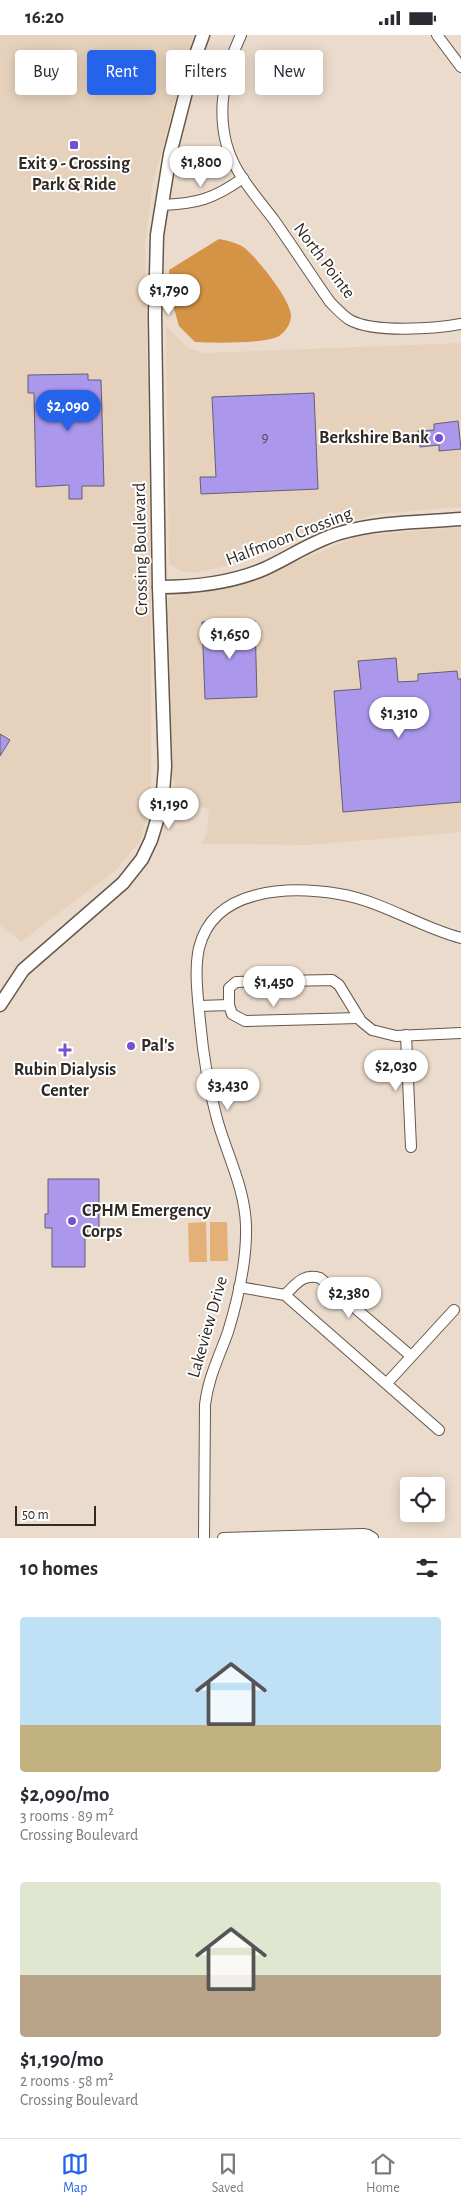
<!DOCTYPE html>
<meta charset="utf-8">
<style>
:root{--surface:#fff;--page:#f7f7f7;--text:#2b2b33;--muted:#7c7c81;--line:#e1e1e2;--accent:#2563eb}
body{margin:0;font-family:"Alegreya Sans",sans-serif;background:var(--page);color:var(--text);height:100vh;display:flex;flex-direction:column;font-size:19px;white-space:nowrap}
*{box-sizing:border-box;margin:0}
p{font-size:16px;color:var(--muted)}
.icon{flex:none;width:28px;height:28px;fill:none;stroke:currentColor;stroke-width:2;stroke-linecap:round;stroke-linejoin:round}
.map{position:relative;height:1503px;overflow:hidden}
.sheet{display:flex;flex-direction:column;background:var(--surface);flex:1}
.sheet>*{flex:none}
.hud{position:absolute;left:15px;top:15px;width:431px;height:45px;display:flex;gap:10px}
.controls{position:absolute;left:400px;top:1442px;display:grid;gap:10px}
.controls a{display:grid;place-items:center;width:45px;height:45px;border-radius:5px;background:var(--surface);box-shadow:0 2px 12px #0003;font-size:25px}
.scale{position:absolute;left:15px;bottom:12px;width:81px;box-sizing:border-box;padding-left:5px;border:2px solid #302a24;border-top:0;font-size:14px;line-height:18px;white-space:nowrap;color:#302a24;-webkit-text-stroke:4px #fff;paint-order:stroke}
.price{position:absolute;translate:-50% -42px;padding:0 11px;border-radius:18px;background:#fff;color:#222;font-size:16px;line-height:32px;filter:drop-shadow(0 1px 2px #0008)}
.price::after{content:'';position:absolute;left:50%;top:30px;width:15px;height:11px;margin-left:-8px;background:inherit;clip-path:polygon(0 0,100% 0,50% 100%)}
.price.active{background:var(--accent);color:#fff}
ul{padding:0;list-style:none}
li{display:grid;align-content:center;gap:10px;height:265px;padding:0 20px}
li span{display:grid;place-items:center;height:155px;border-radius:5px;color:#555}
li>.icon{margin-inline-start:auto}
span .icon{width:90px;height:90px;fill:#fffc;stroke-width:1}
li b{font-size:21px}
h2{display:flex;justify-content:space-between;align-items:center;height:60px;padding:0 20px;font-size:21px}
.chip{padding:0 18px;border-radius:5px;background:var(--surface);box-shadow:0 2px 12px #0003;font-size:18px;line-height:45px}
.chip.active{background:var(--accent);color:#fff}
.status{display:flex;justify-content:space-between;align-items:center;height:35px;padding:0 25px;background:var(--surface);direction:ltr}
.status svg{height:14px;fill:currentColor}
.tab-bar{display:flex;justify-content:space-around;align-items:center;height:70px;border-top:1px solid var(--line);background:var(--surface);font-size:14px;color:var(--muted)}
.tab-bar a{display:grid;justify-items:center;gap:2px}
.tab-bar .active{color:var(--accent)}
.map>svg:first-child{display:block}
</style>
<div class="status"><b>16:20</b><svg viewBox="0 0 49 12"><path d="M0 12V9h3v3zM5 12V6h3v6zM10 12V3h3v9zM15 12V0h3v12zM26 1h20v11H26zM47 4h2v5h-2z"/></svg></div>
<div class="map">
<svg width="461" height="1503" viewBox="0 0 461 1503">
<rect width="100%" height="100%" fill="#ebdbcc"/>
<g fill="#e6d2bc">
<polygon points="0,0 193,0 153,148 145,209 151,559 151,766 140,806 117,834 21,907 0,889"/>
<polygon points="166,291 188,313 204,318 461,308 461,472 375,479 276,511 231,530 195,538 182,537 169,529"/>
<polygon points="461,492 461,797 310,810 202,809 207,797 209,775 192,768 175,750 172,741 168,563 277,535 358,501"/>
</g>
<g fill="#e4b078">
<polygon points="206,1187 207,1227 189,1227 188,1188"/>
<polygon points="210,1187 227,1187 228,1226 210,1226"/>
</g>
<path fill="#d49345" d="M219,204C229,206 239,208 247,215C259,226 292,266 291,282C290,290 285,297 279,301C266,309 211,308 195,307L179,291L171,263L169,235Z"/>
<g fill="#ab98ec" stroke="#625f70">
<polygon points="88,339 88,345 101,345 104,451 82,451 82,464 69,464 69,450 36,452 34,358 28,358 28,340"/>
<polygon points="314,358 318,454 201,459 200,442 216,442 212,362"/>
<polygon points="458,386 461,414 439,416 439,410 420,412 418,396 434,395 434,389"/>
<polygon points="255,586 257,662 205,664 202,587"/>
<polygon points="396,623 398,647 418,646 418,639 457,636 458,644 461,644 461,767 343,777 334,656 361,654 358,626"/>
<polygon points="0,699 10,705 0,721"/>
<polygon points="48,1144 99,1144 99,1192 87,1192 88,1198 85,1198 85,1232 52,1232 52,1193 45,1193 45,1179 48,1179"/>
</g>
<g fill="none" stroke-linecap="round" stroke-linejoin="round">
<g stroke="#65584b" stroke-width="12">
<g id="minor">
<path d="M241,0C221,41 213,95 238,136C248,153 262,169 274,185C293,212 311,240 330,267C336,273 343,281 350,285C373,298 435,294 461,289"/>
<polyline points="437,0 461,32"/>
<path d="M161,170C196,169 214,164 243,143"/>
<polyline points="229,970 229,953 236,947 332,945 339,950 361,986 372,995 396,1001 461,998"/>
<polyline points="199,971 229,970 232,979 245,986 359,983"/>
<polyline points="406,1000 411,1112"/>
<polyline points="239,1252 285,1260 439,1395"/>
<path d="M285,1260C296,1249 303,1238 320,1243L411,1321"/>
<polyline points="387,1348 454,1275"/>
<path d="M204,1503L205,1370C208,1343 219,1322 228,1297C238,1264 247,1226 246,1191C245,1153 227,1120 217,1084C208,1051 203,1019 200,986C198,963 194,936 199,913C214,852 290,851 339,859C382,866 419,892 461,903"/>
<polyline points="223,1503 363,1499 368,1500 373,1503"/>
</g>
</g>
<g stroke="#65584b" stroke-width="15">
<g id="tertiary">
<path d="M159,552C194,552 231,548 264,534C289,523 312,506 340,498C379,487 421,487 461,484"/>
<polyline points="0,970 23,935 123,848 142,824 151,805 162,769 165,732 159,552 155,280 157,200 170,119 195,22 203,0"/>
</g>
</g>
<use href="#minor" stroke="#fff" stroke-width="10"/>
<use href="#tertiary" stroke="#fff" stroke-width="12"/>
</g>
<g fill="#7651ca" stroke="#fff" stroke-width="2">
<rect x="69" y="105" width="10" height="10" rx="2.5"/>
<circle cx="439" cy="403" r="5"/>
<circle cx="131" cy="1011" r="5"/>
<path d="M62.5 1007.5h5v5h5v5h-5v5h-5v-5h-5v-5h5z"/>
<circle cx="72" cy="1186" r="5"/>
</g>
<g text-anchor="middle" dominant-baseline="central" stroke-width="4" stroke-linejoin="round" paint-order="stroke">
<g font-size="15" fill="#4f4656">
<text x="265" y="402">9</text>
</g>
<g font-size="18" font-weight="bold" fill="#302a24" stroke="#fff">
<text x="74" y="129">Exit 9 - Crossing<tspan x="74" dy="21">Park &amp; Ride</tspan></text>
<text x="429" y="403" text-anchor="end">Berkshire Bank</text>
<text x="141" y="1011" text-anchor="start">Pal's</text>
<text x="65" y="1035">Rubin Dialysis<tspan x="65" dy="21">Center</tspan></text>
<text x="82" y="1176" text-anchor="start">CPHM Emergency<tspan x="82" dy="21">Corps</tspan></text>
</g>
<g font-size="18" fill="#302a24" stroke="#fff">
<text transform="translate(324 226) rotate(53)">North Pointe</text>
<text transform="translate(289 502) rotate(-21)">Halfmoon Crossing</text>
<text transform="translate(141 514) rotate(-91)">Crossing Boulevard</text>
<text transform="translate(208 1292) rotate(-74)">Lakeview Drive</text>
</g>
</g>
</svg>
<div class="controls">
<a><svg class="icon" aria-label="locate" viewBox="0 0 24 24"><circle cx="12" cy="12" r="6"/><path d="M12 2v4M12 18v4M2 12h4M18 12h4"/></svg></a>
</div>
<div class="scale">50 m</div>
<b class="price" style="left:201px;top:153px">$1,800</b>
<b class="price" style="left:169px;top:281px">$1,790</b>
<b class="price active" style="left:68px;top:397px">$2,090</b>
<b class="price" style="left:230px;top:625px">$1,650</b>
<b class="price" style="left:399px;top:704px">$1,310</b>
<b class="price" style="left:169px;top:795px">$1,190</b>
<b class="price" style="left:274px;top:973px">$1,450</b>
<b class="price" style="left:396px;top:1057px">$2,030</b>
<b class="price" style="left:228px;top:1076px">$3,430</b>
<b class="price" style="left:349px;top:1284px">$2,380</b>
<div class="hud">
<a class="chip">Buy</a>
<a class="chip active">Rent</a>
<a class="chip">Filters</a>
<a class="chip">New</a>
</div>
</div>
<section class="sheet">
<h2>10 homes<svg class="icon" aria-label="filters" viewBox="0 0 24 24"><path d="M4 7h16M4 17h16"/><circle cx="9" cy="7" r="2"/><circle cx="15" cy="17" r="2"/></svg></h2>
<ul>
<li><span style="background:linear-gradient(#bfe0f5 70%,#c2b280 0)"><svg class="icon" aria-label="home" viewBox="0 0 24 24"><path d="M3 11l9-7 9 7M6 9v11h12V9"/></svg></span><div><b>$2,090/mo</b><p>3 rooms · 89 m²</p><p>Crossing Boulevard</p></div></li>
<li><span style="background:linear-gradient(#dfe7d0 60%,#b9a48a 0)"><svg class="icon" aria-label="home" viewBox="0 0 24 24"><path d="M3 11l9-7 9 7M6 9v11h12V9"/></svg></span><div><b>$1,190/mo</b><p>2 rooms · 58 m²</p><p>Crossing Boulevard</p></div></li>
</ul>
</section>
<nav class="tab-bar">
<a class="active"><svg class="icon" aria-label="map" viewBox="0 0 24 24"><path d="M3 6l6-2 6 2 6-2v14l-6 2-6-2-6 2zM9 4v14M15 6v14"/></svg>Map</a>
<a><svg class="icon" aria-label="saved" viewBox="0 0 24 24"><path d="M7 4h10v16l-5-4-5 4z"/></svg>Saved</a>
<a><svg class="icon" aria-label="home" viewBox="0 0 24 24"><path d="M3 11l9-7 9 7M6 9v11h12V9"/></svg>Home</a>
</nav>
